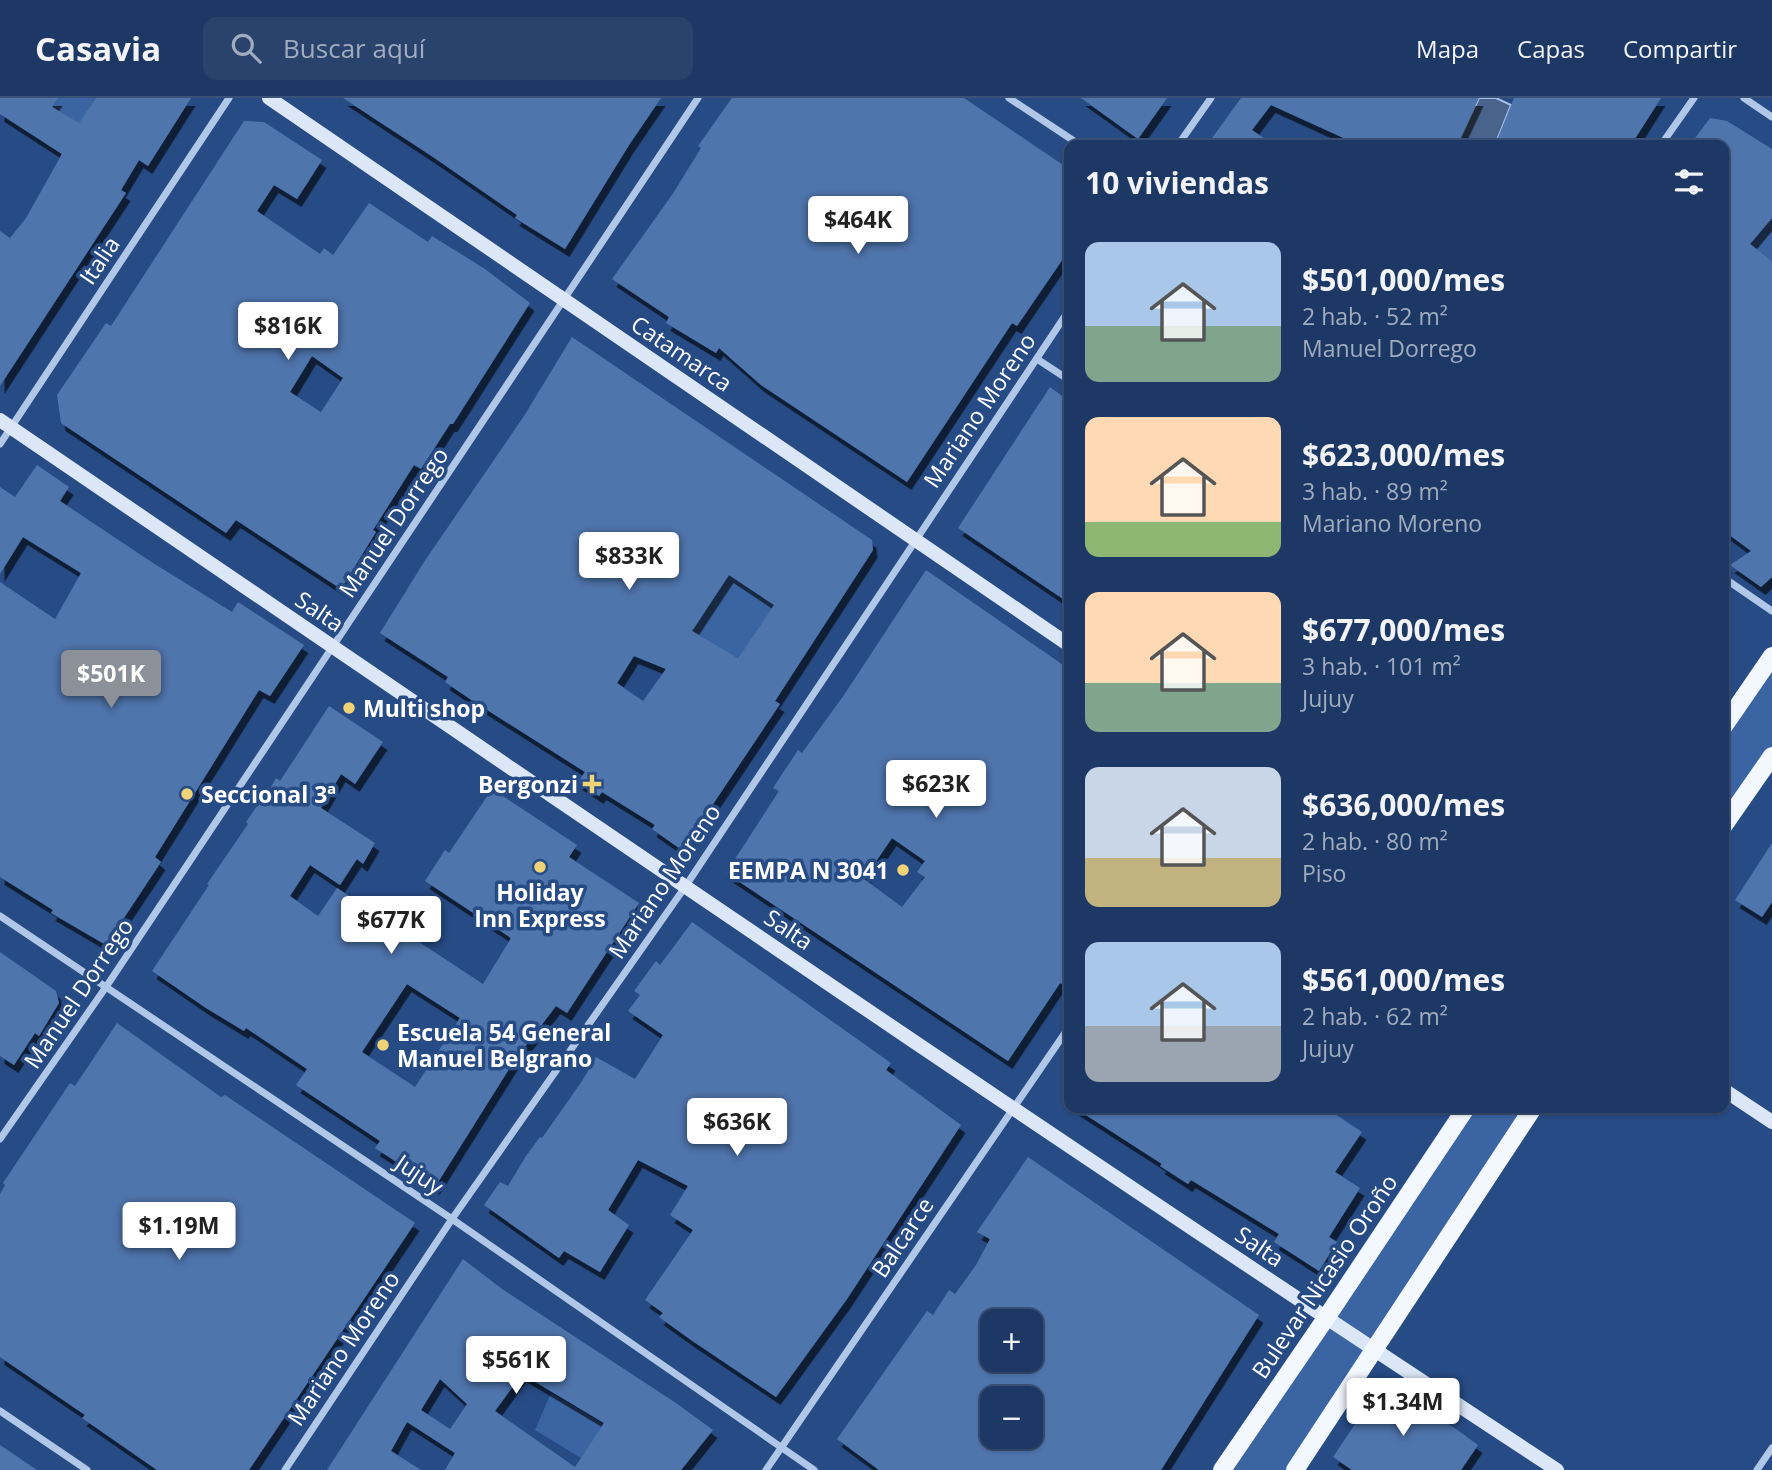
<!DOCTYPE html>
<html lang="es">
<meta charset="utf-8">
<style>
:root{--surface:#1d3864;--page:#2a436d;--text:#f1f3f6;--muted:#a0acbf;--line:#3b5278;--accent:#8c9099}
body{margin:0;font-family:"Open Sans",sans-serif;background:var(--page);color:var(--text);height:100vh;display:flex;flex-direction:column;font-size:26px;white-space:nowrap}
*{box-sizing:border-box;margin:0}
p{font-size:23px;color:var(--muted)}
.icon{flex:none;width:38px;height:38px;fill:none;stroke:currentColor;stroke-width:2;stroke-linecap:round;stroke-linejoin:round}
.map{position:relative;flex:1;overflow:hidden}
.panel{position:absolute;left:1064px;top:42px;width:665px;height:973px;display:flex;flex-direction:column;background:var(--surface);border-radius:14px;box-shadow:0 2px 5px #0004,0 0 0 2px var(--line)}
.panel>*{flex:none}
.fabs{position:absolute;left:980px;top:1211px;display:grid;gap:14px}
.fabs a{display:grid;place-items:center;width:63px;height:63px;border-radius:14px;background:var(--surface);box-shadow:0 2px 5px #0004,0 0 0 2px var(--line);font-size:35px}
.price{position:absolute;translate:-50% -60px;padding:0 16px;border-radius:7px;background:#fff;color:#222;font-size:23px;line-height:46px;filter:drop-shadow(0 2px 4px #0008)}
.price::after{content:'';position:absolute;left:50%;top:42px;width:21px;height:16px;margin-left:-10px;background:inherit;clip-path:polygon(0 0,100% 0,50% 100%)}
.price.current{background:var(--accent);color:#fff}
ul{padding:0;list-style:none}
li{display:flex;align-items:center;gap:21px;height:175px;padding:0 21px}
li span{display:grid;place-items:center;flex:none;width:196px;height:140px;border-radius:14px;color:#555}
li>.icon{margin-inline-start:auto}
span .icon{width:84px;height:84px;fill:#fffc;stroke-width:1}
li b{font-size:30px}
h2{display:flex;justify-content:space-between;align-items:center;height:84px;padding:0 21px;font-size:30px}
header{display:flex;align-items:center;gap:42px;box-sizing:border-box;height:98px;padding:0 35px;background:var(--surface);border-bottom:2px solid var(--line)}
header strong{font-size:33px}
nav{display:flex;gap:38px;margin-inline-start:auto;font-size:24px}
.search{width:490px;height:63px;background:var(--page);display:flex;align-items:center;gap:18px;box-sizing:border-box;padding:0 24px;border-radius:14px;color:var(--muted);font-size:26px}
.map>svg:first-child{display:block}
</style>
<header>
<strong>Casavia</strong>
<div class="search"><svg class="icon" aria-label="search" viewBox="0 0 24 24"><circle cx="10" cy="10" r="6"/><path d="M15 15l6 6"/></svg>Buscar aquí</div>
<nav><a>Mapa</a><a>Capas</a><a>Compartir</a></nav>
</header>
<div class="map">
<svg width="1772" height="1372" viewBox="0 0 1772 1372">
<defs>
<filter id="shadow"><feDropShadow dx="4.5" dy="8" stdDeviation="0" flood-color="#0009"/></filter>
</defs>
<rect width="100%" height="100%" fill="#274b85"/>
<g fill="#3b64a2">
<polygon points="58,0 96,0 79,26 52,9"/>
<polygon points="1772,101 1772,163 1750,146"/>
<polygon points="729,477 774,507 738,560 692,533"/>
<polygon points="1772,558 1772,658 1724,727 1724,628"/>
<polygon points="1466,1010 1533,1010 1295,1372 1222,1372"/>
<polygon points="551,1295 604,1326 581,1360 535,1332"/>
</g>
<polygon fill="#48638c" stroke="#a6c1e8" stroke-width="2" points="1479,0 1496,0 1511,7 1495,47 1457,47"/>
<g fill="#4f75ad" fill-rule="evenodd" filter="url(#shadow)">
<polygon points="0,0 58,0 52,9 79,25 96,0 191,0 148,68 139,62 121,92 126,95 0,288 0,133 10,140 26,120 62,56 0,16"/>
<polygon points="343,0 661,0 629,47 565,151 515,120 517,117 433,59"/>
<polygon points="732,0 964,0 1069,71 1069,152 1017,228 1012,225 907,384 761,287 719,250 716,255 666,225 669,219 612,181 672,97 701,50 698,48"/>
<polygon points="1081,0 1167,0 1138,41"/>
<polygon points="1241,0 1479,0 1457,47 1359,47 1271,7 1252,32 1274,47 1207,47"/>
<polygon points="1514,0 1661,0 1631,47 1495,47"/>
<polygon points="1710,20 1727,23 1772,51 1772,120 1750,146 1772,163 1772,479 1761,489 1730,467 1751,453 1724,433 1724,47 1690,47"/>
<path d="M244,23L264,24L322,62L297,101L274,87L257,113L320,156L324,150L333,157L369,105L428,144L432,138L485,171L530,205L453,326H450L421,371L414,367L373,432L376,434L341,491L236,422L226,435L61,325L57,297L106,225L111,228ZM312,258L343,280L321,314L290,294Z"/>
<path d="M572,239L872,442L873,452L775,603L780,606L685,748L679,750L652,731L655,727L602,694L599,698L578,684L585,674L470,601L445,584L448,579L380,535L424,464L524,318ZM729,477L774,507L738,560L692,533ZM634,558L666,571L643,603L617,585Z"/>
<polygon points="1050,289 1069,303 1069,505 958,430"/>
<polygon points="37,367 69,389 60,403 153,465 232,514 238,504 304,547 270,598 259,592 155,759 161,764 106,847 51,815 53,812 0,779 0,484 55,521 81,475 23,439 0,476 0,389 15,399"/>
<path d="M926,472L1069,571V875L1062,886L1060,885L1008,963L726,775L779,693L773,690L798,652L802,655L844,597ZM892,740L925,763L917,774L925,779L902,809L864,781Z"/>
<path d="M329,608L383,644L355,686L341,676L321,710L375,745L363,766L357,761L340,787L310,767L290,798L318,818L337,790L483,886L511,840L425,783L445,752L449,755L492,691L577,747L569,759L639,805L567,915L556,908L514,963L435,1089L375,1050L380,1043L296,987L307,971L246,930L244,933L206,910L152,873L209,787L207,786L248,726L246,724L259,705L261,707L276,680L280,683ZM407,886L460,920L415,989L362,954Z"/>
<polygon points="1772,745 1772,804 1762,819 1735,802"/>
<polygon points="692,824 891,965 886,972 961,1027 847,1201 776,1299 691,1242 659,1219 663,1215 645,1202 693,1132 670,1117 688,1088 638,1062 608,1112 629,1127 600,1174 564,1153 559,1160 484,1107 500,1084 508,1088 526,1058 540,1039 542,1040 582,983 596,959 635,981 663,937 628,913 640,897 634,893 656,863 660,867"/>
<polygon points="0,854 56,893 59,905 39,938 35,935 14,967 0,958"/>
<polygon points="117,925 221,999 225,997 415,1125 249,1372 157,1372 82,1320 85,1317 0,1259 0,1096 5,1087 3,1085 70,985 75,988"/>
<polygon points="1075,1010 1326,1010 1362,1034 1335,1074 1360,1090 1329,1139 1337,1144 1319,1173 1274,1144 1279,1136 1191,1082 1188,1086 1160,1068 1162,1066"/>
<path d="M1028,1059L1259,1217L1161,1372H879L837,1341L927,1213L933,1217L949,1192L955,1196L976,1167L990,1141L977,1134ZM992,1223H1031V1262H992ZM992,1300H1031V1339H992Z"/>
<path d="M463,1161L502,1191L676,1305L713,1332L681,1372H445L455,1355L407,1324L391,1353L421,1372H327ZM522,1276L604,1325L575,1369L495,1313ZM440,1281L467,1306L450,1331L421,1312Z"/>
<polygon points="1395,1287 1478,1347 1461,1372 1352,1372 1333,1359 1375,1296"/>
<polygon points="0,1347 37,1372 0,1372"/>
</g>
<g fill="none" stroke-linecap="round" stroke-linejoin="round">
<g stroke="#b1c7e8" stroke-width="7">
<polyline points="1009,0 1080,47"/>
<polyline points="1744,0 1772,19"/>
<polyline points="1178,47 1211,0"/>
<polyline points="1661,47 1694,0"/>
<polyline points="1037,261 1069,282"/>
<polyline points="0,346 229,0"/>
<polyline points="1724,480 1772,513"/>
<polyline points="0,818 452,1121 814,1372"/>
<polyline points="0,1041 106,889 698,0"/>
<polyline points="0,1313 87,1372"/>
<polyline points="285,1372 452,1121 685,789 1069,212"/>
<polyline points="766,1372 1069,929"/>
<polyline points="1757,1372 1772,1350"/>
</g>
<g stroke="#dbe6f7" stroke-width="14">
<polyline points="269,0 1069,547"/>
<path d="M0,322C517,674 1034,1029 1557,1372"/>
<polyline points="1724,992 1772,1024"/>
</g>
<g stroke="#f3f7fe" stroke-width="18">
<polyline points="1724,628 1772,558"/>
<polyline points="1724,727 1772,658"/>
<polyline points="1222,1372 1326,1220 1466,1010"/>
<polyline points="1295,1372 1533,1010"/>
</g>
</g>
<g fill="#f0d377" stroke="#274b85" stroke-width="2.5">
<circle cx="349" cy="610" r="7"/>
<path d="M588.5 675.5h7v7h7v7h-7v7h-7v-7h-7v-7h7z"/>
<circle cx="187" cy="696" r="7"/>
<circle cx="540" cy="769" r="7"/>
<circle cx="903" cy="772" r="7"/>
<circle cx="383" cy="947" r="7"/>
</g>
<g text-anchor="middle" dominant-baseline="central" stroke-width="7" stroke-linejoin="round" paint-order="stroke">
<g font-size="23" fill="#fff" stroke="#274b85">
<text transform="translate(99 162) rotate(-56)">Italia</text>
<text transform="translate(682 255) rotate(34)">Catamarca</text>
<text transform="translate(979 312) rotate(-56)">Mariano Moreno</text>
<text transform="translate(393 424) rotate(-56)">Manuel Dorrego</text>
<text transform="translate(320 513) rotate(34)">Salta</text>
<text transform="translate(664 783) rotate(-56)">Mariano Moreno</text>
<text transform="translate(789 831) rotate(34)">Salta</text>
<text transform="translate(78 895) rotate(-56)">Manuel Dorrego</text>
<text transform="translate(420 1076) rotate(34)">Jujuy</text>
<text transform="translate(902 1139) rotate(-56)">Balcarce</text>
<text transform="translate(1260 1148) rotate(34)">Salta</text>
<text transform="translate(1324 1178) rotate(-56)">Bulevar Nicasio Oroño</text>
<text transform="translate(343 1250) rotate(-56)">Mariano Moreno</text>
</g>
<g font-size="23" font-weight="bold" fill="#fff" stroke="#274b85" text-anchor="start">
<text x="363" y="610">Multi shop</text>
<text x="578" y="686" text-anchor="end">Bergonzi</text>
<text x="201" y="696">Seccional 3ª</text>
<text x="889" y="772" text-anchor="end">EEMPA N 3041</text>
<text x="540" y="794" text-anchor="middle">Holiday<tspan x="540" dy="26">Inn Express</tspan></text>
<text x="397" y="934">Escuela 54 General<tspan x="397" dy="26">Manuel Belgrano</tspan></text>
</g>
</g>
</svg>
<div class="fabs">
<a>+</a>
<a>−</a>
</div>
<b class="price" style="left:858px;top:158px">$464K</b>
<b class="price" style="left:288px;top:264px">$816K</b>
<b class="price" style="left:629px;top:494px">$833K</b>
<b class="price current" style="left:111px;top:612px">$501K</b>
<b class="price" style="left:936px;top:722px">$623K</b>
<b class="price" style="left:391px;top:858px">$677K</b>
<b class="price" style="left:737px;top:1060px">$636K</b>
<b class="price" style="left:179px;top:1164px">$1.19M</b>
<b class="price" style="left:516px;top:1298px">$561K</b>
<b class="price" style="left:1403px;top:1340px">$1.34M</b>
<section class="panel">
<h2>10 viviendas<svg class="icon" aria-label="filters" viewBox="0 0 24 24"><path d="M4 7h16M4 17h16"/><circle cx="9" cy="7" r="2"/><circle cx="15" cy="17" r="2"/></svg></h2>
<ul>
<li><span style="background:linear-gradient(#a9c7e8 60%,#7fa58c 0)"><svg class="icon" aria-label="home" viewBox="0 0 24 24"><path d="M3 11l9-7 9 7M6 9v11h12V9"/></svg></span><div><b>$501,000/mes</b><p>2 hab. · 52 m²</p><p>Manuel Dorrego</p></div></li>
<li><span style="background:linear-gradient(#ffd9b3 75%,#8fb573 0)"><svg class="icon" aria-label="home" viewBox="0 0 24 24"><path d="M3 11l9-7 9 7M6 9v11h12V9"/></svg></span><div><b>$623,000/mes</b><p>3 hab. · 89 m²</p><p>Mariano Moreno</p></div></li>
<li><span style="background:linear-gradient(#ffd9b3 65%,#7fa58c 0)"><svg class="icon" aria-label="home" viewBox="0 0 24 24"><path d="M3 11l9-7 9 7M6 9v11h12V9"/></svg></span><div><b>$677,000/mes</b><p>3 hab. · 101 m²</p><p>Jujuy</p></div></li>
<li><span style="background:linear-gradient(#c9d6e8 65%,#c2b280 0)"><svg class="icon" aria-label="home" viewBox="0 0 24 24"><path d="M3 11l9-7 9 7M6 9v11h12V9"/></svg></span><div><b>$636,000/mes</b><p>2 hab. · 80 m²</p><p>Piso</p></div></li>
<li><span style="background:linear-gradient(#a9c7e8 60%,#9aa5b1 0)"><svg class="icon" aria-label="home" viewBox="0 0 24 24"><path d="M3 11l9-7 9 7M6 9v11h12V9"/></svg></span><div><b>$561,000/mes</b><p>2 hab. · 62 m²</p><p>Jujuy</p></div></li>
</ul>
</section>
</div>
